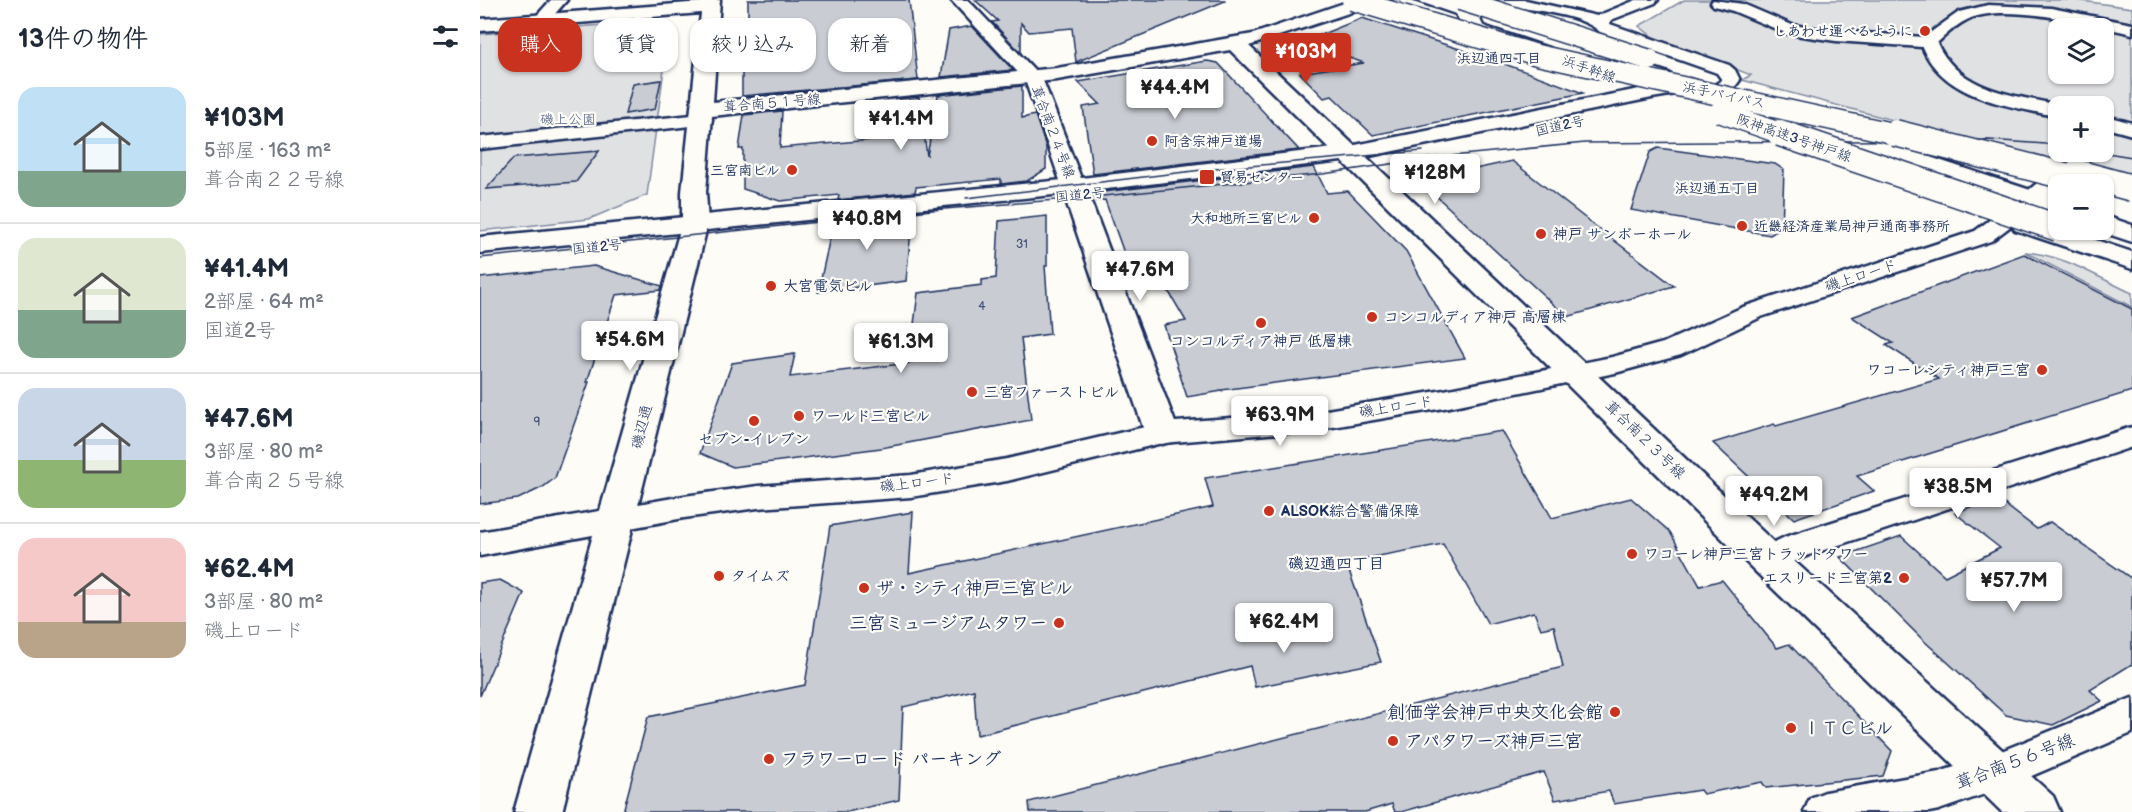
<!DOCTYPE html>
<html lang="ja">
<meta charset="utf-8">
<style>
:root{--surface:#fff;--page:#f6f6f7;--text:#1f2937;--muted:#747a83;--line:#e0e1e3;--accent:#c8321e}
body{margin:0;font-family:"Balsamiq Sans","Klee One",sans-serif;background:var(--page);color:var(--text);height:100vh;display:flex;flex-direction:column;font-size:22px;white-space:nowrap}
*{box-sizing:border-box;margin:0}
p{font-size:20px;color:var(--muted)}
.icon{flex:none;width:33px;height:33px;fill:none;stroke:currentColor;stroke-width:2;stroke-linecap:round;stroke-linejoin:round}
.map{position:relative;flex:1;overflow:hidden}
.sheet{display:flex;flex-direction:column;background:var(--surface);width:480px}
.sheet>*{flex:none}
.hud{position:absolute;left:18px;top:18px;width:570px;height:54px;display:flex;gap:12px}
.tools{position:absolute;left:1568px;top:18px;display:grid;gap:12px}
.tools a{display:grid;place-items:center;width:66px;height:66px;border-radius:12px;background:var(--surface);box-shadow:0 2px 4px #0004;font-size:30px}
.price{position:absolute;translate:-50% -51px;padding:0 14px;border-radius:6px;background:#fff;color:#222;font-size:20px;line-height:39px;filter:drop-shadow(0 2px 3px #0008)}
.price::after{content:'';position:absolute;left:50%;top:36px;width:18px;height:14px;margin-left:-9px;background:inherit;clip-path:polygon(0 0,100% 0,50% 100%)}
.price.active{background:var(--accent);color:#fff}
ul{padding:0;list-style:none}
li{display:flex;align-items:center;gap:18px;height:150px;padding:0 18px}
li+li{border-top:2px solid var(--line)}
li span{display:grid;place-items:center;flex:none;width:168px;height:120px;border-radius:18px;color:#555}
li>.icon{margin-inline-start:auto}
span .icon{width:72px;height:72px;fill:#fffc;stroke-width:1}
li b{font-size:26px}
h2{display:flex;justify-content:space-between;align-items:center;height:72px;padding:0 18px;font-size:26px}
.pill{padding:0 21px;border-radius:18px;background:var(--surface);box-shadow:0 2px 4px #0004;font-size:21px;line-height:54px}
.pill.active{background:var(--accent);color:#fff}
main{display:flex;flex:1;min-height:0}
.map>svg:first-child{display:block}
</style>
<main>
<section class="sheet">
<h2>13件の物件<svg class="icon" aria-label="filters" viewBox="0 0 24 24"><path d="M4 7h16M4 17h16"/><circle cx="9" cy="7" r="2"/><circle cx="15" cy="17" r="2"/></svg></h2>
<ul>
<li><span style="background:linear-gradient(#bfe0f5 70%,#7fa58c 0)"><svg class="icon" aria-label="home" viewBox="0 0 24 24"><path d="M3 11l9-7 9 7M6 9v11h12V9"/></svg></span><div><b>¥103M</b><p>5部屋 · 163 m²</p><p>葺合南２２号線</p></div></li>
<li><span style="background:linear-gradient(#dfe7d0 60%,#7fa58c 0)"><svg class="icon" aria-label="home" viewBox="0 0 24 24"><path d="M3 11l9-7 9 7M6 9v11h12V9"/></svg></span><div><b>¥41.4M</b><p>2部屋 · 64 m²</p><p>国道2号</p></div></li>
<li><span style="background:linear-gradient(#c9d6e8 60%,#8fb573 0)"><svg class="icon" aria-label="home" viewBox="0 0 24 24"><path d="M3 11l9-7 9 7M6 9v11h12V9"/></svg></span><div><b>¥47.6M</b><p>3部屋 · 80 m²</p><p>葺合南２５号線</p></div></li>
<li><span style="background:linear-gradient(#f6c9c9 70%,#b9a48a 0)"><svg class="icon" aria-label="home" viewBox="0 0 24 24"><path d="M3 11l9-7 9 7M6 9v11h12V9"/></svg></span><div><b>¥62.4M</b><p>3部屋 · 80 m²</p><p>磯上ロード</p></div></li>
</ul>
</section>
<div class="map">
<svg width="1652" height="812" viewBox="0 0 1652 812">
<rect width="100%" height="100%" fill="#fdfcf7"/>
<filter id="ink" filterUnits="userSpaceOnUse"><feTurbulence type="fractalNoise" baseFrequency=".0167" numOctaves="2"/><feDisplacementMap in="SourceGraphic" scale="12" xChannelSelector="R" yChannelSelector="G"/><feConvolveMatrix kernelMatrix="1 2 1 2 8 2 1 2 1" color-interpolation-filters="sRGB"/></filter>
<g filter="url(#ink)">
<g fill="#e0e1e3" stroke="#7e88a0" stroke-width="1.5" fill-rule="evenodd">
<path d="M1204,0H1595L1652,8V200L1428,124L1262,80L1271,75L1173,37L1159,26ZM1578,28H1623V74H1578ZM1578,106H1623V152H1578Z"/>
<polygon points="180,21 190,25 167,195 109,219 0,231 0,34"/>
<path d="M1545,252C1586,255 1616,277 1652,293V307Z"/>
</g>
<g fill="#c9ccd3" stroke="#1b2f5e" stroke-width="1.5">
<polygon points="268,0 429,0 438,80 262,96 262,62 268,62"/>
<polygon points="495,0 745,0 745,1 596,62 592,28 549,32 541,23 541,53 512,22 518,21"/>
<polygon points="882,18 1014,60 1103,93 893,135 852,96 844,98 820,73 884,63 823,42"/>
<polygon points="492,26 533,70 461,77 469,30"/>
<polygon points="727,61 738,63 819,150 613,174 603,107 620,104 598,82"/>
<polygon points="181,80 175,109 145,114 153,84"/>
<polygon points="542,86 542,118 555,115 566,147 566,169 547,181 521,184 521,179 436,187 435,192 358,200 359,195 300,201 263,189 263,149 259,149 264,115 302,111 300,148 413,138 419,99 439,97 447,156 458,95"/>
<polygon points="1178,148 1295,164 1304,170 1302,228 1290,235 1151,210 1170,152"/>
<polygon points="119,151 96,182 6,189 34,158"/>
<polygon points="1032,161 1114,225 1194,286 1087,317 940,181"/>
<polygon points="834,167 847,193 868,191 926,251 985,358 741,390 742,391 707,397 684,325 706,321 679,275 653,278 625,200 616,201 615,193"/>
<polygon points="433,211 426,281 338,292 354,219"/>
<polygon points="567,216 567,266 565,266 570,334 541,338 551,420 401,448 253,467 220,453 252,363 315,354 310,377 429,363 438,293 502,285 502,280 516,278 519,221"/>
<polygon points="1544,254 1652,309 1652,391 1377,476 1394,491 1314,519 1233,443 1294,424 1296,426 1459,379 1406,345 1413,343 1372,317"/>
<polygon points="114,266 182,286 181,290 136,295 107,382 109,382 75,478 63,487 38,499 0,504 0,278"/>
<polygon points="1022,431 1072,518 1151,498 1190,532 1220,586 1242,580 1297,648 1309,644 1412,751 1403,776 1286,788 1282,782 1223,794 1220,790 1134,804 1129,791 1075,800 1064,772 921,812 915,812 912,804 885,812 550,812 549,802 1083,667 1074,626 1061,629 1054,612 1008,624 963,544 866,562 901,662 775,687 770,666 497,735 494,690 423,707 419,800 367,812 143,812 168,717 325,685 350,526 433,512 429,573 733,507 725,478"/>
<polygon points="1515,497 1557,529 1570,522 1652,579 1652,664 1610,690 1622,701 1573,725 1526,715 1443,640 1360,557 1421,536 1465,576 1520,548 1475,513"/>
<polygon points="20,580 44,593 0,696 0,583"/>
</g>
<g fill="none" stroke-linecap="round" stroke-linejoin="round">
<g stroke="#1b2f5e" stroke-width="5">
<g id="street">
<polygon points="71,0 87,0 66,24 54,24 52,21"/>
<polygon points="471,0 488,0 562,78 604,186 601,191 593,192 585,191 582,186 545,80"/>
<path d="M1015,0H1046L1117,16L1156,0H1178L1175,3L1131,20L1130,24L1249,65L1255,70L1260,80C1252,92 1239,101 1225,97L1222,93L1242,80L1237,73L1120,32C1102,14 1050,10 1023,5Z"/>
<path d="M1233,0L1263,4L1312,25L1356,31L1444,37L1479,12L1508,5L1571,8L1652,24V34C1612,25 1529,3 1491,18C1478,23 1467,34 1457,43C1479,92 1536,95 1583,106H1578V117C1528,105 1465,100 1442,47L1356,41L1308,34L1253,11L1234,6L1231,3Z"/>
<polygon points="222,114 229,116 232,120 229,124 0,149 0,137"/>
<polygon points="1623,115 1652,123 1652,135 1623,127"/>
<polygon points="1594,152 1616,152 1560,204 1511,241 1281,317 1201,355 1135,373 964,408 835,430 682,443 527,481 431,497 278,508 204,518 0,556 0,532 204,496 278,486 431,475 527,459 682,423 835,412 964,390 1132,357 1183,343 1263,307 1495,231 1544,194"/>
<polygon points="1652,427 1652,447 1329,555 1288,573 1276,569 1271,560 1276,551 1305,537"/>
<polygon points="1652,698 1652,733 1528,786 1459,810 1449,812 1324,812 1330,798 1345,792 1459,772 1509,756"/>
</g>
</g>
<g stroke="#1b2f5e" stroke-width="5">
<g id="secondary">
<polygon points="222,0 240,0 233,102 577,68 773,34 873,0 899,0 896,4 769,46 1302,550 1573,796 1580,812 1522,812 1274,570 750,50 577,80 232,116 226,192 228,223 82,812 34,812 202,223 202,192 221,13 0,31 0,19 222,2"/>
<polygon points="593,179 602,181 605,186 699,433 694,441 682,444 670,441 665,433 581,186 584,181"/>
</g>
</g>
<g stroke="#1b2f5e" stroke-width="5">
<g id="primary">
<polygon points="901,0 927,0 974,16 976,20 974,24 960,24 904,4"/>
<polygon points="1012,14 1189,73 1192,77 1189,81 1182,83 1175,81 1005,24 1003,20 1005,16"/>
</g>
</g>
<g stroke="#1b2f5e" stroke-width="5">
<g id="highway">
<polygon points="1210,79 1226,85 1230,89 1226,93 1219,95 1208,92 1172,98 870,160 593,193 0,253 0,237 593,179 870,146"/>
<polygon points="1288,104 1578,199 1578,215 1280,116 1277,111 1280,106"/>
<polygon points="1623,215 1652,225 1652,242 1616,230 1623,230"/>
<polygon points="1544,216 1578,227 1578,230 1586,230 1652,252 1652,269 1535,230 1531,224 1535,218"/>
</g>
</g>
<use href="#street" fill="#fdfcf7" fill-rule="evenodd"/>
<use href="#secondary" fill="#fdfcf7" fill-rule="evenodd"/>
<use href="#primary" fill="#fdfcf7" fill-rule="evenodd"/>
<use href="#highway" fill="#fdfcf7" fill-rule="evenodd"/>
<g stroke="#1b2f5e" stroke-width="1.5">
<polyline points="1621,152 1652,157"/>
<polyline points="486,198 722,170 943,151"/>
<polyline points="0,258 452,210 613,197 843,174 951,158 1105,143 1509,140 1578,145"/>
</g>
<g stroke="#1b2f5e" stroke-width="23" stroke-linecap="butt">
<g id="highway-bridge-far1">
<polyline points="872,0 1057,55 1421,135"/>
<polyline points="980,0 1170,60"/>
<polyline points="1239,112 1305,135"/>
</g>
</g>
<g stroke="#1b2f5e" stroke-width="29" stroke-linecap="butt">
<g id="highway-bridge">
<polyline points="1300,133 1578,228"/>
<polyline points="1415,133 1617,184"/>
<polyline points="1597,173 1652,188"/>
</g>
</g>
<use href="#highway-bridge-far1" stroke="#fdfcf7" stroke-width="20"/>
<use href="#highway-bridge" stroke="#fdfcf7" stroke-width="26"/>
</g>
</g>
<g fill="#c8321e" stroke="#fdfcf7" stroke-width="2">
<circle cx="1445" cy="31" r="6"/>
<circle cx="672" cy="141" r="6"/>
<circle cx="312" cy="170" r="6"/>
<rect x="719" y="169" width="16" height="16" rx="3"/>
<circle cx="834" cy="218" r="6"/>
<circle cx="1262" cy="226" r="6"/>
<circle cx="1061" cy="234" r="6"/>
<circle cx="291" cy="286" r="6"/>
<circle cx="892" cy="317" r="6"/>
<circle cx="781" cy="323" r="6"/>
<circle cx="1562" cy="370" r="6"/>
<circle cx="492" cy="392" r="6"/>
<circle cx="319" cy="416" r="6"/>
<circle cx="274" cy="421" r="6"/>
<circle cx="789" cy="511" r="6"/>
<circle cx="1152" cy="554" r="6"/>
<circle cx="239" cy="576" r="6"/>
<circle cx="1424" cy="578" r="6"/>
<circle cx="384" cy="588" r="6"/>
<circle cx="579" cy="623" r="6"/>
<circle cx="1135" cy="712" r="6"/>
<circle cx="1311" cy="728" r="6"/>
<circle cx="913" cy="741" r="6"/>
<circle cx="289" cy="759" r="6"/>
</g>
<g text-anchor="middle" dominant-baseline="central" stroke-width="4.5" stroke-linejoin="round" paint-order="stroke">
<g font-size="12" fill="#46567b">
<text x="542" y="244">31</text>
<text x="502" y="306">4</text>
<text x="57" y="422">9</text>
</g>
<g font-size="14" font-weight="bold" fill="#1b2f5e" stroke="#fdfcf7" text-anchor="end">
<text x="1433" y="31">しあわせ運べるように</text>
<text x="684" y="141" text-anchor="start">阿含宗神戸道場</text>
<text x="300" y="170">三宮南ビル</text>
<text x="740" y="177" text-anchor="start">貿易センター</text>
<text x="822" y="218">大和地所三宮ビル</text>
<text x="1274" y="226" text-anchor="start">近畿経済産業局神戸通商事務所</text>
</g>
<g font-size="14" font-weight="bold" fill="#1b2f5e" stroke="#fdfcf7">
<text x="1019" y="58">浜辺通四丁目</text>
<text x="1237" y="188">浜辺通五丁目</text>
</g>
<g font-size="14" fill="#1b2f5e" stroke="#fdfcf7">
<text transform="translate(1109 69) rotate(20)">浜手幹線</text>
<text transform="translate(1244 95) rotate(12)">浜手バイパス</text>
<text transform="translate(292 103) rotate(-5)">葺合南５１号線</text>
<text transform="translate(1080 126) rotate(-13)">国道2号</text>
<text transform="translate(573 132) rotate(69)">葺合南２４号線</text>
<text transform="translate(1314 138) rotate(19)">阪神高速3号神戸線</text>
<text transform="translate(600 195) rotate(-6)">国道2号</text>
<text transform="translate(117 247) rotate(-6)">国道2号</text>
</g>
<g font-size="14" fill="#4c5c7f" stroke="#fdfcf7">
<text x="88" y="119">磯上公園</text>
</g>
<g font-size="15" font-weight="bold" fill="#1b2f5e" stroke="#fdfcf7" text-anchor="start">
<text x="1073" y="234">神戸 サンボーホール</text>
<text x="303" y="286">大宮電気ビル</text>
<text x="904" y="317">コンコルディア神戸 高層棟</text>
<text x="781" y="341" text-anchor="middle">コンコルディア神戸 低層棟</text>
<text x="1550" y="370" text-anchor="end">ワコーレシティ神戸三宮</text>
<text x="504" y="392">三宮ファーストビル</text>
<text x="331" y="416">ワールド三宮ビル</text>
<text x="274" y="439" text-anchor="middle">セブン-イレブン</text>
<text x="801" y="511">ALSOK綜合警備保障</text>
<text x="1164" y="554">ワコーレ神戸三宮トラッドタワー</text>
<text x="251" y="576">タイムズ</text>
<text x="1412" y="578" text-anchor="end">エスリード三宮第2</text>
</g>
<g font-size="15" fill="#1b2f5e" stroke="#fdfcf7">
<text transform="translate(1381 276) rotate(-18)">磯上ロード</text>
<text transform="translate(916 407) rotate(-9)">磯上ロード</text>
<text transform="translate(162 427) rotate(-76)">磯辺通</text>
<text transform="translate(1165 440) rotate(44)">葺合南２３号線</text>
<text transform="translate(437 483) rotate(-7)">磯上ロード</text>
</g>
<g font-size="16" font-weight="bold" fill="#1b2f5e" stroke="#fdfcf7">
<text x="856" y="564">磯辺通四丁目</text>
</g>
<g font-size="18" font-weight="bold" fill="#1b2f5e" stroke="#fdfcf7" text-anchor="start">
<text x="396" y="588">ザ・シティ神戸三宮ビル</text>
<text x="567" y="623" text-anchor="end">三宮ミュージアムタワー</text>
<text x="1123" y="712" text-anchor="end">創価学会神戸中央文化会館</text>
<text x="1323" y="728">ＩＴＣビル</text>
<text x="925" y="741">アパタワーズ神戸三宮</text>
<text x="301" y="759">フラワーロード パーキング</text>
</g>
<g font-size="18" fill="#1b2f5e" stroke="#fdfcf7">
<text transform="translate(1535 762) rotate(-21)">葺合南５６号線</text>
</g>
</g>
</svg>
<div class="tools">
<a><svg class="icon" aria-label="layers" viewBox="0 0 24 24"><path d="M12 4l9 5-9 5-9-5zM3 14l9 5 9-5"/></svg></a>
<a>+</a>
<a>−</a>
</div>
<b class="price active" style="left:826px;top:84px">¥103M</b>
<b class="price" style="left:695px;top:120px">¥44.4M</b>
<b class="price" style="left:421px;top:151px">¥41.4M</b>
<b class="price" style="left:955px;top:205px">¥128M</b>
<b class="price" style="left:387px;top:251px">¥40.8M</b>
<b class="price" style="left:660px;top:302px">¥47.6M</b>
<b class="price" style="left:150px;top:372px">¥54.6M</b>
<b class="price" style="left:421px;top:374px">¥61.3M</b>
<b class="price" style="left:800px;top:447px">¥63.9M</b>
<b class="price" style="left:1478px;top:519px">¥38.5M</b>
<b class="price" style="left:1294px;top:527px">¥49.2M</b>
<b class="price" style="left:1534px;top:613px">¥57.7M</b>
<b class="price" style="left:804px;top:654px">¥62.4M</b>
<div class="hud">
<a class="pill active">購入</a>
<a class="pill">賃貸</a>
<a class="pill">絞り込み</a>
<a class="pill">新着</a>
</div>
</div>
</main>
